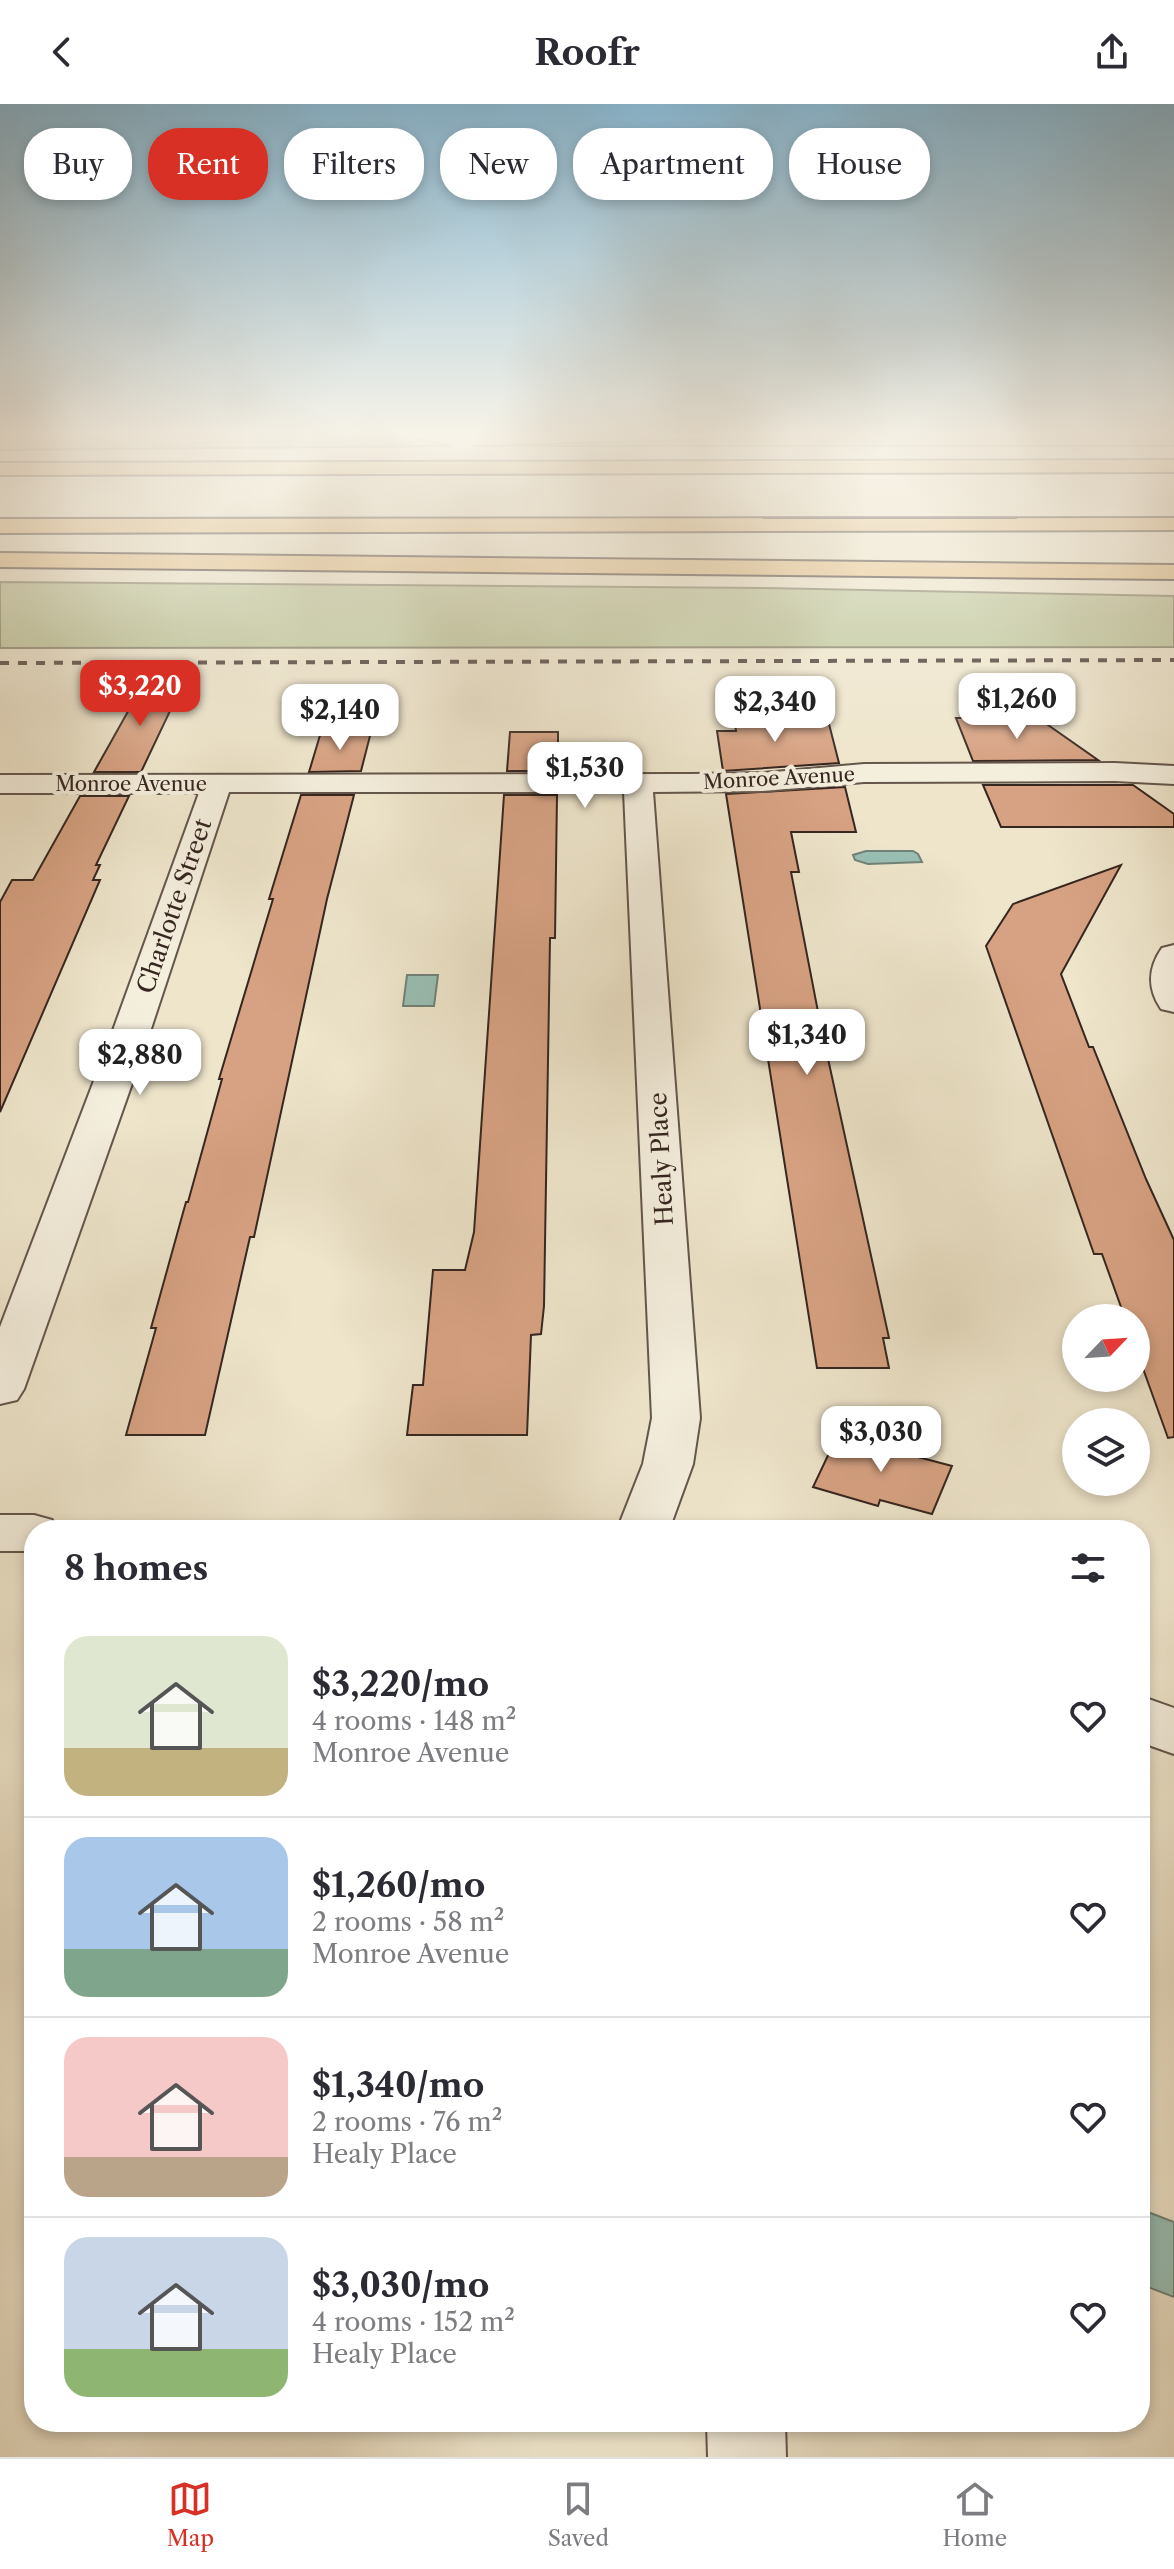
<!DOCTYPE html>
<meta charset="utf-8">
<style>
:root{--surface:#fff;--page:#f7f7f7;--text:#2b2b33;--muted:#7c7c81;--line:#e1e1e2;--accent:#d93025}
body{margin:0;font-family:"Libre Caslon Text",serif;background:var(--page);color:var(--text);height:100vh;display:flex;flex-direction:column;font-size:30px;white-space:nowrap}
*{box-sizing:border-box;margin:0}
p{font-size:26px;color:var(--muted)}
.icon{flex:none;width:44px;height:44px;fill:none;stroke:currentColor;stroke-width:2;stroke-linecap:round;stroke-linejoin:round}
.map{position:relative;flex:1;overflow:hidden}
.panel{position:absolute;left:24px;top:1416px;width:1126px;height:912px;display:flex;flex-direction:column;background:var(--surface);border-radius:32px;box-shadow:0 4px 12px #0003}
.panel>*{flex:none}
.banner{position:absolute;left:24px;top:24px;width:1126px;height:72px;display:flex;gap:16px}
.needle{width:52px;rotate:65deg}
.fabs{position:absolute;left:1062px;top:1200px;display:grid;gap:16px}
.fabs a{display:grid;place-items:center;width:88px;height:88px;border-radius:50%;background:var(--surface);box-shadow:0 4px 12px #0003;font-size:40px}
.price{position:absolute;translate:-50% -68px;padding:0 18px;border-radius:16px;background:#fff;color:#222;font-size:26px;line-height:52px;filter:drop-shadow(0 2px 4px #0008)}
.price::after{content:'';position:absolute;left:50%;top:48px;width:24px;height:18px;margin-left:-12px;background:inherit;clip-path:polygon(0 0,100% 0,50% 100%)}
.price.selected{background:var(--accent);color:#fff}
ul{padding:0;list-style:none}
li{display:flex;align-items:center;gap:24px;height:200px;padding:0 40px}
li+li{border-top:2px solid var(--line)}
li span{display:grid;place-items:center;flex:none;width:224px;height:160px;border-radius:24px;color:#555}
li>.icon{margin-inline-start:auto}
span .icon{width:96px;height:96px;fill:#fffc;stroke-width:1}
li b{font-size:34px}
h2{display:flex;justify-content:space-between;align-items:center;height:96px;padding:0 40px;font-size:34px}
.tag{padding:0 28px;border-radius:32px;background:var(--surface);box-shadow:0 4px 12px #0003;font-size:28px;line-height:72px}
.tag.selected{background:var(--accent);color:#fff}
header{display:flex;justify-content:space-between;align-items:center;height:104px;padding:0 40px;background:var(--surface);font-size:36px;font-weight:700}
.menu{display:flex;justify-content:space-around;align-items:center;height:112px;border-top:2px solid var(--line);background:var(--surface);font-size:22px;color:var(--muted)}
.menu a{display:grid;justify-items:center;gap:4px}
.menu .selected{color:var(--accent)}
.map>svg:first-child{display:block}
</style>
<header><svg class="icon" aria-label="back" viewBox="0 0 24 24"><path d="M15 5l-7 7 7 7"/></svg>Roofr<svg class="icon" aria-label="share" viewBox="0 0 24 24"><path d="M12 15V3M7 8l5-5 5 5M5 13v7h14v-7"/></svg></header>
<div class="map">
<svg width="1174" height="2353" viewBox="0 0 1174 2353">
<rect width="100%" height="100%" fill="#eee5cb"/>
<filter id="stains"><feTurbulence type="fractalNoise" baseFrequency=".0025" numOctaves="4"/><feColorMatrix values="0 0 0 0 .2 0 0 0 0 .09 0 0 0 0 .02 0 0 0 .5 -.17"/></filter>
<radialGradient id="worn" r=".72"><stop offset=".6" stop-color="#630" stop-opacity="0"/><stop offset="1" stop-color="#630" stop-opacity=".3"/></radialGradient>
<g fill="#bac496" stroke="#78755b" stroke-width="2">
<polygon points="0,332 404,332 451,342 0,346"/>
<polygon points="810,332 1174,332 1174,342 474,342"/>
<polygon points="0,478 765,484 1174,492 1174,543 0,544"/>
</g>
<g fill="#99bfb4" stroke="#718279" stroke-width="2">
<polygon points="866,747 913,747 918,750 922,758 868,760 855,756 853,751"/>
<polygon points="407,871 438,871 434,902 403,902"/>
<polygon points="1140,2105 1174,2118 1174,2193 1140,2180"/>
</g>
<g fill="#d7a283" stroke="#362620" stroke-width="2">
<polygon points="149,570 180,586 141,668 94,668"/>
<polygon points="734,613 785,613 786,620 829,620 839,659 723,667 717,627 736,627"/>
<polygon points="956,614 1038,614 1098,656 973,657"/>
<polygon points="321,628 371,628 361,667 309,668"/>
<polygon points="510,628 558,628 558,667 507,667"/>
<polygon points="983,681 1133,681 1174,710 1174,723 1001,723"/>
<polygon points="845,683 856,728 791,728 799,768 791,768 820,918 889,1234 883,1234 889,1264 817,1264 726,690"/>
<polygon points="301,691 354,691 327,795 254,1133 250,1133 205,1331 126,1331 156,1224 151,1224 186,1098 188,1098 222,975 219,975 273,795 269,795"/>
<polygon points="504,691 557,691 555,834 550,834 544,1202 541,1230 531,1231 527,1331 407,1331 413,1281 423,1281 433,1166 465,1166 474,1128"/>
<polygon points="80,692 129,692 96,761 100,761 93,776 100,776 0,1008 0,798 12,776 33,776"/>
<polygon points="1121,761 1061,870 1089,943 1093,943 1146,1075 1174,1136 1174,1333 1168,1334 1136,1245 1136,1214 1125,1214 1102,1150 1094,1150 986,842 1013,800"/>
<polygon points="840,1326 906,1343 903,1349 952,1362 932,1410 880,1396 878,1402 813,1383"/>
</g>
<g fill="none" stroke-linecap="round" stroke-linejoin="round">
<g stroke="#64564b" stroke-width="4">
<g id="street">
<polygon points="1115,659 1174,662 1174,680 1115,677 864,678 763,687 653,688 700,1314 693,1360 669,1426 617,1426 643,1360 652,1314 624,688 229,688 146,940 24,1285 17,1296 0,1300 0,1223 108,940 199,689 0,689 0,671 691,670 763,669 864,660"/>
<path d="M1174,841V908L1161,905C1147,884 1148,864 1162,844Z"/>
<polygon points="0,1411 34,1411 52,1416 58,1426 34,1426 34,1447 0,1447"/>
<polygon points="1140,1592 1174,1604 1174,1650 1140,1638"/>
<polygon points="707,2318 785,2318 786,2353 708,2353"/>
</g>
</g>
<g stroke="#362620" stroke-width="4">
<g id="highway">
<polygon points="1174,356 1174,368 0,371 0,359"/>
<polygon points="1174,414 1174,426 0,429 0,415"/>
<polygon points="0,449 1174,461 1174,475 0,463"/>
</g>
</g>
<use href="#street" fill="#f4eedd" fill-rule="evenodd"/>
<use href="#highway" fill="#e7c286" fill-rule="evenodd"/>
<polyline stroke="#362620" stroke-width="4" stroke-dasharray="9 9" stroke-linecap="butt" points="0,559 1174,556"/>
</g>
<linearGradient id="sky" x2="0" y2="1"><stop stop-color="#88b8d3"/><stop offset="0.5" stop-color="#f7f3e8"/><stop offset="1" stop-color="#f7f3e8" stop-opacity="0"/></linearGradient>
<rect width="1174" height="661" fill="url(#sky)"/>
<g text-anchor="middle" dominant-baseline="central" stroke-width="8" stroke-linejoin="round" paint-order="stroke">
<g font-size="20" fill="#362620" stroke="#f4eedd">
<text transform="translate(779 674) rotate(-3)">Monroe Avenue</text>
<text x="131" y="680">Monroe Avenue</text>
</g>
<g font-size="24" fill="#362620" stroke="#f4eedd">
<text transform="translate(174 802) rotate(-71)">Charlotte Street</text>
<text transform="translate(661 1055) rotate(-93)">Healy Place</text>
</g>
</g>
<rect width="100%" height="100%" filter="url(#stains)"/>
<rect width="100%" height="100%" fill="url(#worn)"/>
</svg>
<div class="fabs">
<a><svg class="needle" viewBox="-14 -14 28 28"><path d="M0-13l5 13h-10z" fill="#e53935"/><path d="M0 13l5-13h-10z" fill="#7c7c81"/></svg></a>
<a><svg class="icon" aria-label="layers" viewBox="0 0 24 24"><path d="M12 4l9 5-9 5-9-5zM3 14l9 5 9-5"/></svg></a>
</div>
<b class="price selected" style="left:140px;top:624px">$3,220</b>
<b class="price" style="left:1017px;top:637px">$1,260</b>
<b class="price" style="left:775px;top:640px">$2,340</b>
<b class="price" style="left:340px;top:648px">$2,140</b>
<b class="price" style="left:585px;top:706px">$1,530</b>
<b class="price" style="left:807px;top:973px">$1,340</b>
<b class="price" style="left:140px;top:993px">$2,880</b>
<b class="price" style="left:881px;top:1370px">$3,030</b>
<div class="banner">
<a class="tag">Buy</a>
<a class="tag selected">Rent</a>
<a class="tag">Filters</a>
<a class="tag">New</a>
<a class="tag">Apartment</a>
<a class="tag">House</a>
</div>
<section class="panel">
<h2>8 homes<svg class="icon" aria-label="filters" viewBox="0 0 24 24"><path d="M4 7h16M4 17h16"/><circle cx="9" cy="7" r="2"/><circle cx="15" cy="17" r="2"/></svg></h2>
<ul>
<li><span style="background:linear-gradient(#dfe7d0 70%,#c2b280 0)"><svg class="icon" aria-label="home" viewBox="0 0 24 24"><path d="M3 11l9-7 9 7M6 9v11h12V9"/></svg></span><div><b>$3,220/mo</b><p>4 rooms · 148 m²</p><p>Monroe Avenue</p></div><svg class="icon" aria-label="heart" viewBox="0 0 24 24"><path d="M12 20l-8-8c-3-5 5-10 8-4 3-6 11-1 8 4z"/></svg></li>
<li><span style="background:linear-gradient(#a9c7e8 70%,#7fa58c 0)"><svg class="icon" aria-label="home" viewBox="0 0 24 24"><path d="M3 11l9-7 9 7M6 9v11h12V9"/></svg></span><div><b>$1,260/mo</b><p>2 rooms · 58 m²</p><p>Monroe Avenue</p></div><svg class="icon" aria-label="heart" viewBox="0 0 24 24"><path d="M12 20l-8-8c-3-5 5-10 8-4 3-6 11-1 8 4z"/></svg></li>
<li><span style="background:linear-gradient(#f6c9c9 75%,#b9a48a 0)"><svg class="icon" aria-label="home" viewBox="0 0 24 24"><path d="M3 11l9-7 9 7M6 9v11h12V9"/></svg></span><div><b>$1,340/mo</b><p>2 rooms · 76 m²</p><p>Healy Place</p></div><svg class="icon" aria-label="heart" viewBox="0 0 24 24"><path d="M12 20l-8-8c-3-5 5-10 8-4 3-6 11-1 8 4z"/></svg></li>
<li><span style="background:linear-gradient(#c9d6e8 70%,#8fb573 0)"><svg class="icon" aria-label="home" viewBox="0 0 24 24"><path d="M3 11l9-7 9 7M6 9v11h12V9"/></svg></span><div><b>$3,030/mo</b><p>4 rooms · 152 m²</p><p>Healy Place</p></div><svg class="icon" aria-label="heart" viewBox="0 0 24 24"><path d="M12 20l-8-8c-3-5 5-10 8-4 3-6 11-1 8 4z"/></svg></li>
</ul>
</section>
</div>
<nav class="menu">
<a class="selected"><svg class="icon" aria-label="map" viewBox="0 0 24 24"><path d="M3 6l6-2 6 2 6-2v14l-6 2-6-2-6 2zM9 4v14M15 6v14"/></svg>Map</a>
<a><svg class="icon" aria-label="saved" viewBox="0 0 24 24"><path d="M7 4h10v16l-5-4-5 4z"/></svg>Saved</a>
<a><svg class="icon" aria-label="home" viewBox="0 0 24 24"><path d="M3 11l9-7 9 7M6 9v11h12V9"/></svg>Home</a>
</nav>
